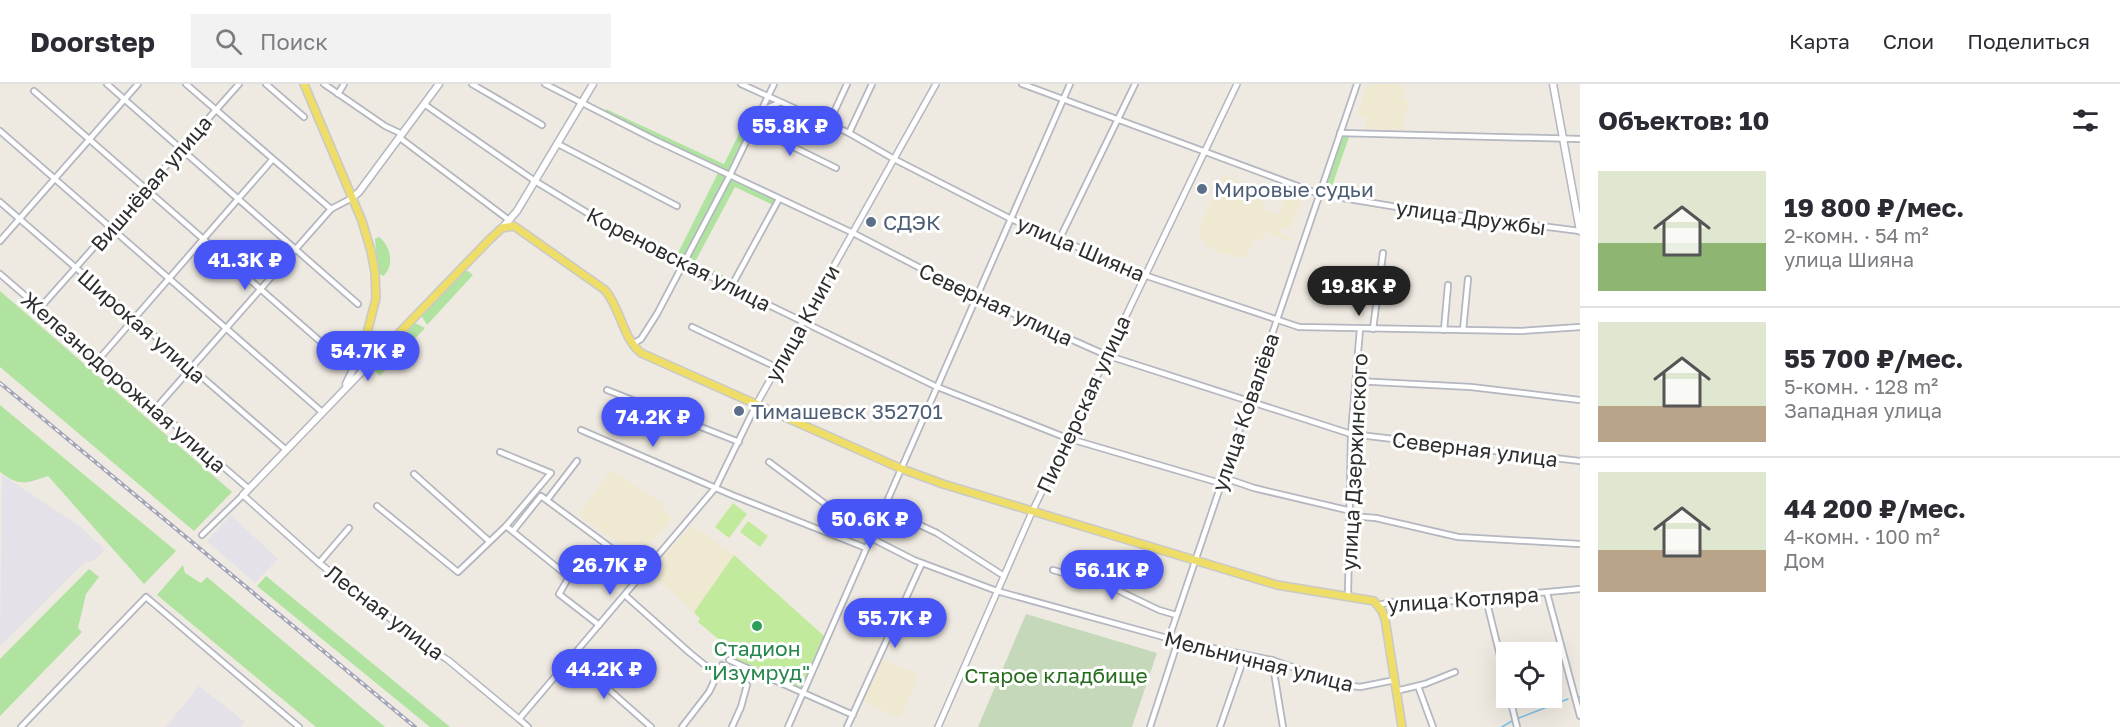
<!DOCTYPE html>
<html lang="ru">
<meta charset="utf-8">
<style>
:root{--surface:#fff;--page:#f2f2f3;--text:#2b2b33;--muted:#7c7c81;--line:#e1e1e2;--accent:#4755f6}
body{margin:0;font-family:"Golos Text",sans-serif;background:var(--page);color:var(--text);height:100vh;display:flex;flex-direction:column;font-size:22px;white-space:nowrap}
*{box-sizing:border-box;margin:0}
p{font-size:20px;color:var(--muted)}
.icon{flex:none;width:33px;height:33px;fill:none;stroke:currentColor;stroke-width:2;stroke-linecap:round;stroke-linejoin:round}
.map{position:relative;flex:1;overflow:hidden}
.sheet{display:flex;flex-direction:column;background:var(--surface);width:540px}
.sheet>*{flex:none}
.buttons{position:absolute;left:1496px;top:558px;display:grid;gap:12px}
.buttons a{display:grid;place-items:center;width:66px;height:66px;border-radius:0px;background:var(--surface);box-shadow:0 6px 24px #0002;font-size:30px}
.price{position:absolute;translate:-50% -51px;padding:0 14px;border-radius:21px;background:var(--accent);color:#fff;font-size:20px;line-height:39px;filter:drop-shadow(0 2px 3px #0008)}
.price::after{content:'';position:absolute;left:50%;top:36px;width:18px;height:14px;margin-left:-9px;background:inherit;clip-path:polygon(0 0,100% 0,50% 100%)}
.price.on{background:#222;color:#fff}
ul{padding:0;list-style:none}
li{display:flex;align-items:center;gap:18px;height:150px;padding:0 18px}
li+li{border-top:2px solid var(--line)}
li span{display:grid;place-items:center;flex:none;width:168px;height:120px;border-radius:0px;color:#555}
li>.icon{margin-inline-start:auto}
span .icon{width:72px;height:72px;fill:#fffc;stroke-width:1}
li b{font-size:26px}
h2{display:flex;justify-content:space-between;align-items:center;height:72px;padding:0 18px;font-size:26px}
header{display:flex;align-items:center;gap:36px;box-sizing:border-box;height:84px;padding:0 30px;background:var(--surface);border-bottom:2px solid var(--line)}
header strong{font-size:28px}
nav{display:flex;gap:33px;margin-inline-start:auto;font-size:21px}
.search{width:420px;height:54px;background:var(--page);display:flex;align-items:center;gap:15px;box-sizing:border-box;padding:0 21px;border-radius:0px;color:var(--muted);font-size:22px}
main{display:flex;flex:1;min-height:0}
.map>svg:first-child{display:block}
</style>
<header>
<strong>Doorstep</strong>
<div class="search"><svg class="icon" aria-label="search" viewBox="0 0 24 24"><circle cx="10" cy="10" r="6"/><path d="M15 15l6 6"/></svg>Поиск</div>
<nav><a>Карта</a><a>Слои</a><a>Поделиться</a></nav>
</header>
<main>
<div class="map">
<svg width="1580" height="643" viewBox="0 0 1580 643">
<rect width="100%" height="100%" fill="#efeae1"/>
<g fill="#e4e1e8">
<polygon points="2,391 81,443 105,466 93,477 86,478 78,485 0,562"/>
<polygon points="231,431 278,475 255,499 207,457"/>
<polygon points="199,602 245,638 241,643 166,643"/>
</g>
<g fill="#efe9d2">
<polygon points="1367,0 1405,0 1404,16 1408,16 1408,25 1405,26 1404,43 1401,46 1365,45 1367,34 1357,31"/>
<polygon points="1223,91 1237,96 1238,100 1236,105 1264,118 1263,125 1278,131 1287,108 1303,114 1290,145 1282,143 1280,149 1292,154 1290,158 1265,148 1262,156 1255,155 1245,175 1224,169 1223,171 1207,162 1200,153 1200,141"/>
<polygon points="611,386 665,421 662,424 672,434 642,467 632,459 627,464 578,431"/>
<polygon points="692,441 734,471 694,528 656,494 660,488 654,483"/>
<polygon points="883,575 919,591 900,634 863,618"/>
</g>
<g fill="#b0e3a0">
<polygon points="606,25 724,80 748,32 754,37 728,88 604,29"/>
<polygon points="1350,50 1329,111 1324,109 1323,105 1341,54"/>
<polygon points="719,87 726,93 683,175 680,176 644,159 645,156 677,171"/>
<polygon points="730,94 776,117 773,124 771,120 735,103 695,178 733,196 730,200 685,178"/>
<path d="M379,153C391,162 395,182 383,192L378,189L375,155Z"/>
<polygon points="464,187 468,187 473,191 427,241 421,231"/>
<polygon points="0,207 232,408 194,447 0,283"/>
<polygon points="415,239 425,244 380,292 372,284"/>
<path d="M0,321L176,467L144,500L48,392C27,399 19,403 0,388Z"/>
<polygon points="183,481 185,489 201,499 207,493 385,643 316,643 157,511"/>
<polygon points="89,485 99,493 86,510 78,544 82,548 0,632 0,575"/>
<polygon points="266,492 450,643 430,643 257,502"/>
</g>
<polygon fill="#c5d8b9" points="1026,530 1157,569 1132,643 978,643"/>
<g fill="#c1ea9c">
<polygon points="733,419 747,430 729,454 715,443"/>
<polygon points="748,437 768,452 760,463 740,448"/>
<polygon points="734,471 824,552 803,602 798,606 730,575 734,568 698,538 700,535 694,528"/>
</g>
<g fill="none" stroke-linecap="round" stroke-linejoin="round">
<g stroke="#78c2ed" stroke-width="1.5">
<polyline points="1579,613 1580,613"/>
<polyline points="1519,634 1568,615"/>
<polyline points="1502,643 1512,637"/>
</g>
<g stroke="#b4b6c0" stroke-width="8">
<g id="minor">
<polyline points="107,0 358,220"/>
<polyline points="186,0 331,125"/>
<polyline points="266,0 304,33"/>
<polyline points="324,0 385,42 402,50"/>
<polyline points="472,0 542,41"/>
<polyline points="545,0 655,56 853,149 976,213 1106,271 1351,350 1580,377"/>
<polyline points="741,0 849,49 894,75 1011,135 1144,191 1299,243 1521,247 1580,243"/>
<polyline points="1022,0 1319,110 1415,126 1580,147"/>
<polyline points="34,7 353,286"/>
<polyline points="338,10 344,0"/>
<polyline points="424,20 535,97 617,147 935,302 1067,354 1220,399"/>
<polyline points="762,26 779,19"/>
<polyline points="829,39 847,0"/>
<polyline points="753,43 836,84"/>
<polyline points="0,47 322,328"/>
<polyline points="849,49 872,0"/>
<polyline points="1340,49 1580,55"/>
<polyline points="400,54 509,136"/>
<polyline points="558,60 677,122"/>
<polyline points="0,118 285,365"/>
<polyline points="1060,154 1135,0"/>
<polyline points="0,157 138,0"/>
<polyline points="0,190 249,405"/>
<polyline points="731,203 779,115"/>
<polyline points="39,225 239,0"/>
<polyline points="692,243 776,283"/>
<polyline points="1373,245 1383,169"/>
<polyline points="1444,246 1448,201"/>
<polyline points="1463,246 1468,195"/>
<polyline points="633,260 641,255 657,230 730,91 774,0"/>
<polyline points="99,275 272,76"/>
<polyline points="1356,297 1471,303 1580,316"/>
<polyline points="607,306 739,358"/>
<polyline points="156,324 331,125 352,114"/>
<polyline points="581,346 732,411 866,464"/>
<polyline points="769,378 871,454 914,476 997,507 1178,557 1272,576 1344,601 1360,603 1395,596"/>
<polyline points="414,390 489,457"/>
<polyline points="1222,393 1254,404 1351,427"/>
<polyline points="547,416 577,377"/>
<polyline points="377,422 458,488 506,442 551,389 500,368"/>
<polyline points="883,424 937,449 1004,492"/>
<polyline points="1351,432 1376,434 1458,453 1580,460"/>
<polyline points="506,442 569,493 559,510 599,541"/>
<polyline points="513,447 541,412 645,489"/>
<polyline points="202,451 243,411"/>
<polyline points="319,479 349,444"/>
<polyline points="1053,486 1111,503 1159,526 1176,531"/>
<polyline points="1547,509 1580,632"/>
<polyline points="1348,511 1351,350 1360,245"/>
<polyline points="626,512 690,569 706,582 718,588"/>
<polyline points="1486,515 1506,596"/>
<polyline points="1379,521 1390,518 1432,519 1580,505"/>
<polyline points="1169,554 1357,0"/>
<polyline points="572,573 651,643"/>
<polyline points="729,576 853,631"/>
<polyline points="1272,576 1283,643"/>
<polyline points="1418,602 1433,643"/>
<polyline points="1396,607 1425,600 1455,588"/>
<polyline points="1510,614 1517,643"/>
<polyline points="21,643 146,513 299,643"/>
<polyline points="528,643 519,635 716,403 756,321"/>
<polyline points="682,643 709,608 722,581"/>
<polyline points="732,643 741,623 747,601"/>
<polyline points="788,643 1070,0"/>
<polyline points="847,643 922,479"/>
<polyline points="1150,643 1178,557"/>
<polyline points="1220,643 1245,571"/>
</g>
</g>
<g stroke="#b4b6c0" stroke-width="8">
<g id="tertiary">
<polyline points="756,321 936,0"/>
<polyline points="243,411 319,479 423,560 448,576 519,635"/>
<polyline points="938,643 1032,428 1237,0"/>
</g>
</g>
<g stroke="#b4b6c0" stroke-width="9">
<g id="secondary">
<polyline points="1553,0 1580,147"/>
<polyline points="352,114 359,108 439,0"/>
<polyline points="502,144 517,127 593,0"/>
<polyline points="346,300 363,265"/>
<polyline points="243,411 375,274"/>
</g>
</g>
<g stroke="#c9c9c9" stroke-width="10">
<g id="primary">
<polyline points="304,0 362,137 371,167 375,188 376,214 363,265"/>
<polyline points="368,248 377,260 387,260"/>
<path d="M363,265L366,274H375L490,155L502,144L514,142L605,206C621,225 622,253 641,269L902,385L943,400L1277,501L1374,517L1382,527L1385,535L1402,643"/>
</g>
</g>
<use href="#minor" stroke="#fff" stroke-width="4.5"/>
<use href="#tertiary" stroke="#fff" stroke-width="5"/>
<use href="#secondary" stroke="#fff" stroke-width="6"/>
<use href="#primary" stroke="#ed6" stroke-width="7"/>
<g stroke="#a3a4b7" stroke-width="4">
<polyline id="rail" points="0,299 415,643"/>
</g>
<use href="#rail" stroke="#fff" stroke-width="1.5" stroke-dasharray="4.5" stroke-linecap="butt"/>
</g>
<g fill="#5c6f8a" stroke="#fff" stroke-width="2">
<circle cx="1202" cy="105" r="6"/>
<circle cx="871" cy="138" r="6"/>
<circle cx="739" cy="327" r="6"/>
</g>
<circle fill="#2e9e5b" stroke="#fff" stroke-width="2" cx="757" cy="542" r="6"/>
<g text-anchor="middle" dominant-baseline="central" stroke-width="6" stroke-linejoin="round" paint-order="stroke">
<g font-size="21" fill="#2e2e2e" stroke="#fff">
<text transform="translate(151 99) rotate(-49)">Вишнёвая улица</text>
<text transform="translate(1471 133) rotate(8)">улица Дружбы</text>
<text transform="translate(1081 164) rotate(23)">улица Шияна</text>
<text transform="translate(679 175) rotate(27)">Кореновская улица</text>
<text transform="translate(996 220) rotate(25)">Северная улица</text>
<text transform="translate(802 239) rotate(-61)">улица Книги</text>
<text transform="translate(142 242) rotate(41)">Широкая улица</text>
<text transform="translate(124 298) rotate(41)">Железнодорожная улица</text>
<text transform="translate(1083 320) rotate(-65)">Пионерская улица</text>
<text transform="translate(1245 328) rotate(-71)">улица Ковалёва</text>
<text transform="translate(1475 365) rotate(7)">Северная улица</text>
<text transform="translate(1354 378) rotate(-87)">улица Дзержинского</text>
<text transform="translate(1463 515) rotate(-4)">улица Котляра</text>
<text transform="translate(385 528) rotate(37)">Лесная улица</text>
<text transform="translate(1259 577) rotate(14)">Мельничная улица</text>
</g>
<g font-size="21" fill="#4e5e75" stroke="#fff" text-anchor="start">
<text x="1214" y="105">Мировые судьи</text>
<text x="883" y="138">СДЭК</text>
<text x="751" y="327">Тимашевск 352701</text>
</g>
<g font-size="21" fill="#27864d" stroke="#fff">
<text x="757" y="564">Стадион<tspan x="757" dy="24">"Изумруд"</tspan></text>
</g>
<g font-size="21" fill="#256c1d" stroke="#fff">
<text x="1056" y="591">Старое кладбище</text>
</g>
</g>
</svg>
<div class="buttons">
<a><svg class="icon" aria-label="locate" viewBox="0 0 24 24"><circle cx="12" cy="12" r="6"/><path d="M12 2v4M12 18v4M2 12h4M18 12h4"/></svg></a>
</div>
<b class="price" style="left:790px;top:73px">55.8K ₽</b>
<b class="price" style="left:245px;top:207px">41.3K ₽</b>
<b class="price on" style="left:1359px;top:233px">19.8K ₽</b>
<b class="price" style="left:368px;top:298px">54.7K ₽</b>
<b class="price" style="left:653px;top:364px">74.2K ₽</b>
<b class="price" style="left:870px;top:466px">50.6K ₽</b>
<b class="price" style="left:610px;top:512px">26.7K ₽</b>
<b class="price" style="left:1112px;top:517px">56.1K ₽</b>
<b class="price" style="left:895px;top:565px">55.7K ₽</b>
<b class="price" style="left:604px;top:616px">44.2K ₽</b>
</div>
<section class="sheet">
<h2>Объектов: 10<svg class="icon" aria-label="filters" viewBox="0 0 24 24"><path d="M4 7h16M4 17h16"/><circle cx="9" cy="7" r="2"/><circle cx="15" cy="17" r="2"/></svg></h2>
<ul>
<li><span style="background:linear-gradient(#dfe7d0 60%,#8fb573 0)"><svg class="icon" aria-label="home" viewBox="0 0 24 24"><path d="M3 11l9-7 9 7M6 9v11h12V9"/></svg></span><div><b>19 800 ₽/мес.</b><p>2-комн. · 54 m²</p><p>улица Шияна</p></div></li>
<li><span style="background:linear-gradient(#dfe7d0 70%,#b9a48a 0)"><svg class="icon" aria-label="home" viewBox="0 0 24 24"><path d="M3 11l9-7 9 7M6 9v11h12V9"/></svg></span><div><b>55 700 ₽/мес.</b><p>5-комн. · 128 m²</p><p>Западная улица</p></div></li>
<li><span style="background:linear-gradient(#dfe7d0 65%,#b9a48a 0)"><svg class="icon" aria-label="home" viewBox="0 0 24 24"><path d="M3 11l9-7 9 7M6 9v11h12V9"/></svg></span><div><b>44 200 ₽/мес.</b><p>4-комн. · 100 m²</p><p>Дом</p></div></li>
</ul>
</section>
</main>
